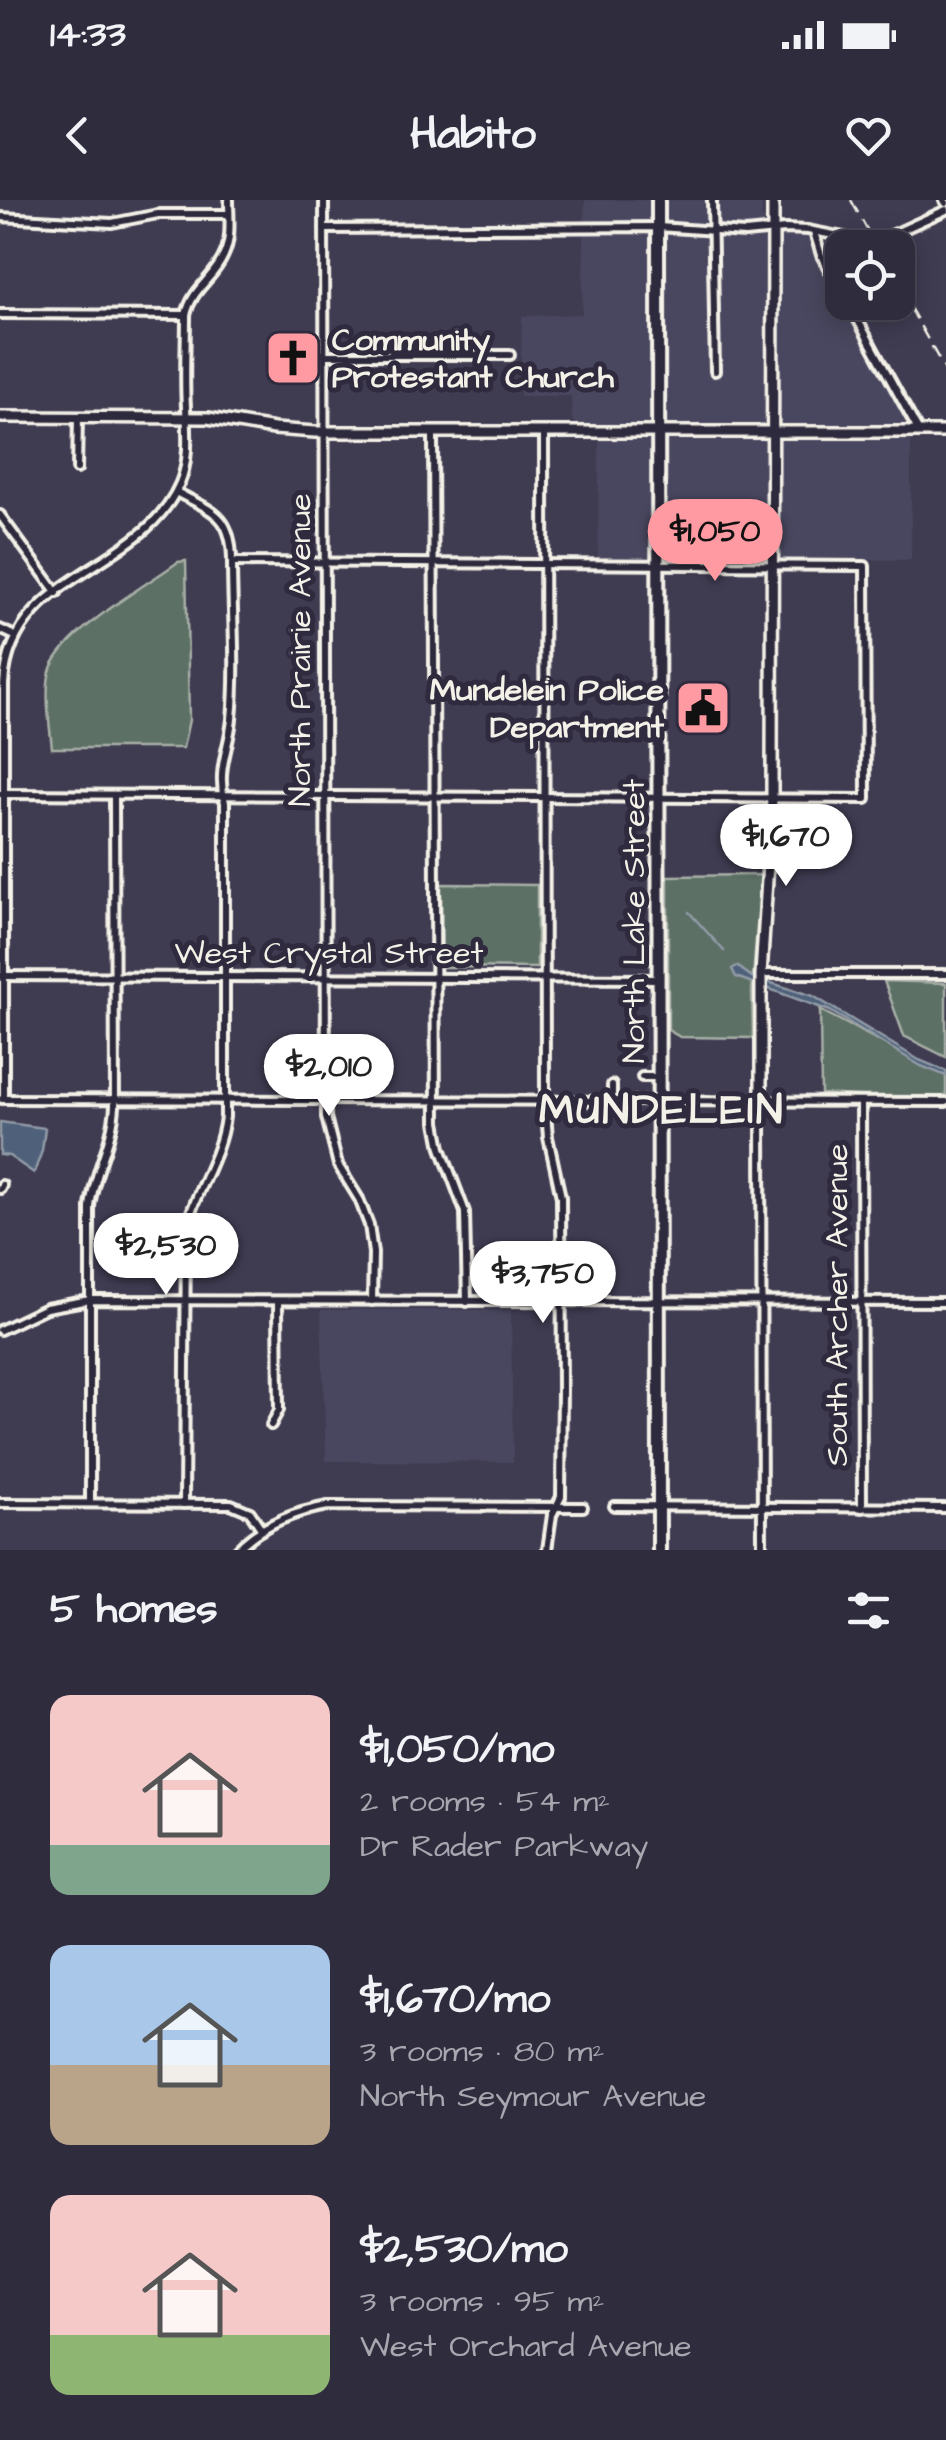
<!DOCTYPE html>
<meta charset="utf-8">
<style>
:root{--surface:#2f2c3d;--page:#3b3848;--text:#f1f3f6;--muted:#a7a7b0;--line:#4a4857;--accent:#ff9aa2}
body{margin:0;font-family:"Architects Daughter",sans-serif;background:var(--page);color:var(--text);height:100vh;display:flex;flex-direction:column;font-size:38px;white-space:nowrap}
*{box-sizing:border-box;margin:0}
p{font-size:32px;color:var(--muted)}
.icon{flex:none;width:55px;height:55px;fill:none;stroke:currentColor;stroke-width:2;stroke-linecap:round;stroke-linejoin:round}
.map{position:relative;height:1350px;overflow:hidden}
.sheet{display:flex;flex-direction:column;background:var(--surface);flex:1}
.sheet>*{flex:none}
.controls{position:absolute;left:825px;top:30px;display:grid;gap:20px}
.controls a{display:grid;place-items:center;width:90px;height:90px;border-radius:20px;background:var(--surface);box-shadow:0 5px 25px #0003,0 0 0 2px var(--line);font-size:50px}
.price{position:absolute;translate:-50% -85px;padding:0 22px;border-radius:35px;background:#fff;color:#222;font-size:32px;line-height:65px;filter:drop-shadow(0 2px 5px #0008)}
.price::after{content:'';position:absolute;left:50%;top:60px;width:30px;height:22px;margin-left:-15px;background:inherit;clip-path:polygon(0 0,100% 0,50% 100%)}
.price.selected{background:var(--accent);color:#111}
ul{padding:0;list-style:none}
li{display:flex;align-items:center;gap:30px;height:250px;padding:0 50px}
li span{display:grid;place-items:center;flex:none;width:280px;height:200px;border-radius:20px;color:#555}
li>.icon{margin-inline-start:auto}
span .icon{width:120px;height:120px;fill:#fffc;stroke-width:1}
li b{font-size:42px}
h2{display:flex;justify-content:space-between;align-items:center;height:120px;padding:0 50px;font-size:42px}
.status{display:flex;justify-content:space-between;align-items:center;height:70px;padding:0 50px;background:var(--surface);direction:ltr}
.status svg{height:28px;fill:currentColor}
header{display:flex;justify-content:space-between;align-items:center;height:130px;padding:0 50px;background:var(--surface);font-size:45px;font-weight:700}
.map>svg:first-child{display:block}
</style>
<div class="status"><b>14:33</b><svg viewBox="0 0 49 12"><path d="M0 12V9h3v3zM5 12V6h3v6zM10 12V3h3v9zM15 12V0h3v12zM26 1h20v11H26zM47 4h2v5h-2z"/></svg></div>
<header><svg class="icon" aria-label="back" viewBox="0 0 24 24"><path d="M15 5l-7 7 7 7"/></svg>Habito<svg class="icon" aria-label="heart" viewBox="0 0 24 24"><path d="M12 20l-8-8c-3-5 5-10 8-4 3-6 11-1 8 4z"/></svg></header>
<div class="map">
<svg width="946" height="1350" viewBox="0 0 946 1350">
<rect width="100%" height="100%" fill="#3f3b51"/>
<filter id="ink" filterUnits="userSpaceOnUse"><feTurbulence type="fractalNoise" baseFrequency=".01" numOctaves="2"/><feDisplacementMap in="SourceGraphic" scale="20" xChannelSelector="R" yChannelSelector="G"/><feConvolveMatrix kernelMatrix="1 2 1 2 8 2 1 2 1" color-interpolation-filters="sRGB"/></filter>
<g filter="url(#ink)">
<g fill="#4a475f">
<polygon points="585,0 761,0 762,18 808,35 906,221 911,243 911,360 598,357 599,240 572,220 571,196 520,196 522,116 582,114"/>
<polygon points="321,1110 511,1110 513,1262 326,1261"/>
</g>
<g fill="#5d6f66" stroke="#a8b0a7" stroke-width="2.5">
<path d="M186,361L189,520L183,548H52C50,527 42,480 54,462C75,426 143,387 178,362Z"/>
<polygon points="761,675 752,791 753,838 680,837 668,830 668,676"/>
<polygon points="441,684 537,685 537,768 442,767"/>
<polygon points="884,781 946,783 946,857 904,836"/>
<polygon points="820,810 946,876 946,901 821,894"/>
</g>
<g fill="#4f617a" stroke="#919ba6" stroke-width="2.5">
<polygon points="737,766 752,777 813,796 919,860 946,871 946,876 921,866 830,811 736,777 732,769"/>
<polygon points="0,922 45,928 42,951 34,973 9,956 0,955"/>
</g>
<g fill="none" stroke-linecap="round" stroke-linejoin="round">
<polyline stroke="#919ba6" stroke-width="2.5" points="689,712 724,751"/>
<g stroke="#f4f1e8" stroke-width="14">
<g id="street">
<polyline points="324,0 326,917 338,965 359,999 369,1025 373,1053 372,1101"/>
<polyline points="712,0 715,171"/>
<polyline points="944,0 946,3"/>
<polyline points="0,17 112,23 158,14 229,14"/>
<polyline points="324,29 658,27 745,33 785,29 808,30 865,41 887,37 946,10"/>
<polyline points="814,32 821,55 842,93"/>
<polyline points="848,102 919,232"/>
<polyline points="0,114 186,115"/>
<polyline points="324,155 510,155"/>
<polyline points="433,232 436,922 441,948 465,1012 467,1102"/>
<polyline points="544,232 545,902 548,937 561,997 562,1188 561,1297 552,1315 547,1350"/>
<polyline points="77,269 78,217"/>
<path d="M176,292C214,312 232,315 232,362C232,414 237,467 232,519C229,550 216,569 225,603V917C220,958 196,989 186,1028L184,1304"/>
<polyline points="0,315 57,393"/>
<polyline points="0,429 15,436"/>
<polyline points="0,594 866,599 865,366 232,362"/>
<polyline points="761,774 946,774"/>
<polyline points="1,776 659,779"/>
<polyline points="642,877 659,877"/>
<polyline points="612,885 612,902"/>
<polyline points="2,899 946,902"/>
<path d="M4,899V484C10,372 143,371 180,283C190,259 187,233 186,207C184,177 186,145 186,115C192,88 214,79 224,55C232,38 229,18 229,0"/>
<polyline points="761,902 762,1350"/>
<polyline points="861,902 862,1308"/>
<polyline points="0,989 2,985"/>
<polyline points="0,1130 46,1108 90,1100 946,1102"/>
<polyline points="271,1225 279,1210 278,1101"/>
<polyline points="0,1303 231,1304 250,1312 262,1330"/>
<path d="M90,1303V1007C94,972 113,942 115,906L114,595"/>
<polyline points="614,1306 946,1308"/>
<path d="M237,1350C262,1324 293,1312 328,1306L583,1307"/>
</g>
</g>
<g stroke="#f4f1e8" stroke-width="16">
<g id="secondary">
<polyline points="0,217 208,218 274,229 315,232 946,232"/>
<polyline points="761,902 761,775 772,600 773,0"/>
</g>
</g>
<g stroke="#f4f1e8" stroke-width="18">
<polyline id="primary" points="658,0 659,1350"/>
</g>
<use href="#street" stroke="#2f2a3d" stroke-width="6"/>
<use href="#secondary" stroke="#2f2a3d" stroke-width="9"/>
<use href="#primary" stroke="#2f2a3d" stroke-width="10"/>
<g stroke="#f4f1e8" stroke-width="2.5" stroke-dasharray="15 8" stroke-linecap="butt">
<polyline points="851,0 877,48"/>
<polyline points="898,86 946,172"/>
</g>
</g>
</g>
<defs>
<g id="church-square" transform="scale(2.875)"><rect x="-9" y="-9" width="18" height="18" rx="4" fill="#ff9aa2" stroke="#2f2a3d"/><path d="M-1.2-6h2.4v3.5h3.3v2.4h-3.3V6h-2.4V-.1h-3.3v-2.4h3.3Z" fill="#111"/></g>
<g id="civic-square" transform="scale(2.875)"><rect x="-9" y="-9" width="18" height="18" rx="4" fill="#ff9aa2" stroke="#2f2a3d"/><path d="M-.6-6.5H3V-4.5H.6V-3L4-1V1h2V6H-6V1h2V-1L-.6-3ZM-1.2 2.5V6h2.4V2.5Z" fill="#111"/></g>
</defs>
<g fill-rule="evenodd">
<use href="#church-square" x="293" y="158"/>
<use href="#civic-square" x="703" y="508"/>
</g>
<g text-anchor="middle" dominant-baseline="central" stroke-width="10" stroke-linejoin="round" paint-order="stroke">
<g font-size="32" font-weight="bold" fill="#f4f1e8" stroke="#2f2a3d" text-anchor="start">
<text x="332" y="140">Community<tspan x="332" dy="37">Protestant Church</tspan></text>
<text x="664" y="490" text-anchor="end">Mundelein Police<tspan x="664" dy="37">Department</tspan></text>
</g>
<g font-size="32" fill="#f4f1e8" stroke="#2f2a3d">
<text transform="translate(300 450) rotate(-90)">North Prairie Avenue</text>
<text transform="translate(634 721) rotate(-90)">North Lake Street</text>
<text x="329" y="753">West Crystal Street</text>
<text transform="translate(837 1105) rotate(-90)">South Archer Avenue</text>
</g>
<g font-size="42" font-weight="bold" letter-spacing="2.5" fill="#f4f1e8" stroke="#2f2a3d">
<text x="662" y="911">MUNDELEIN</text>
</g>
</g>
</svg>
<div class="controls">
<a><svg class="icon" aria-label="locate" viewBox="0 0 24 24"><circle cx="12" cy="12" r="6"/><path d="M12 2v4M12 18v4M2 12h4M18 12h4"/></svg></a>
</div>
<b class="price selected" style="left:715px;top:384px">$1,050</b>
<b class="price" style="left:786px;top:689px">$1,670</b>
<b class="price" style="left:329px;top:919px">$2,010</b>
<b class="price" style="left:166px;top:1098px">$2,530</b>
<b class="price" style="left:543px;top:1126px">$3,750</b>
</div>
<section class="sheet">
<h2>5 homes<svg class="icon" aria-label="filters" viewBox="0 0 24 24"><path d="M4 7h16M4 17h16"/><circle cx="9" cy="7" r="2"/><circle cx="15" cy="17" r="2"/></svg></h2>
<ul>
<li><span style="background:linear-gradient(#f6c9c9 75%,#7fa58c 0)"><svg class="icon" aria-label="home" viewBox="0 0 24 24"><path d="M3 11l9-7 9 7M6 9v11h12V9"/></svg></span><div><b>$1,050/mo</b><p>2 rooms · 54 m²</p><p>Dr Rader Parkway</p></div></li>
<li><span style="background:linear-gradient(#a9c7e8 60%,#b9a48a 0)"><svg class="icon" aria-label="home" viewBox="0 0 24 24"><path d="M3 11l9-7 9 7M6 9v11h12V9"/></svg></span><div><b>$1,670/mo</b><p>3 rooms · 80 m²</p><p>North Seymour Avenue</p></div></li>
<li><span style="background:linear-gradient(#f6c9c9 70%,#8fb573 0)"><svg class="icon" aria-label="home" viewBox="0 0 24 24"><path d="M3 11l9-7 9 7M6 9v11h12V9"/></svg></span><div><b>$2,530/mo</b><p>3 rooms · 95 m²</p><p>West Orchard Avenue</p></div></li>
</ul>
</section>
